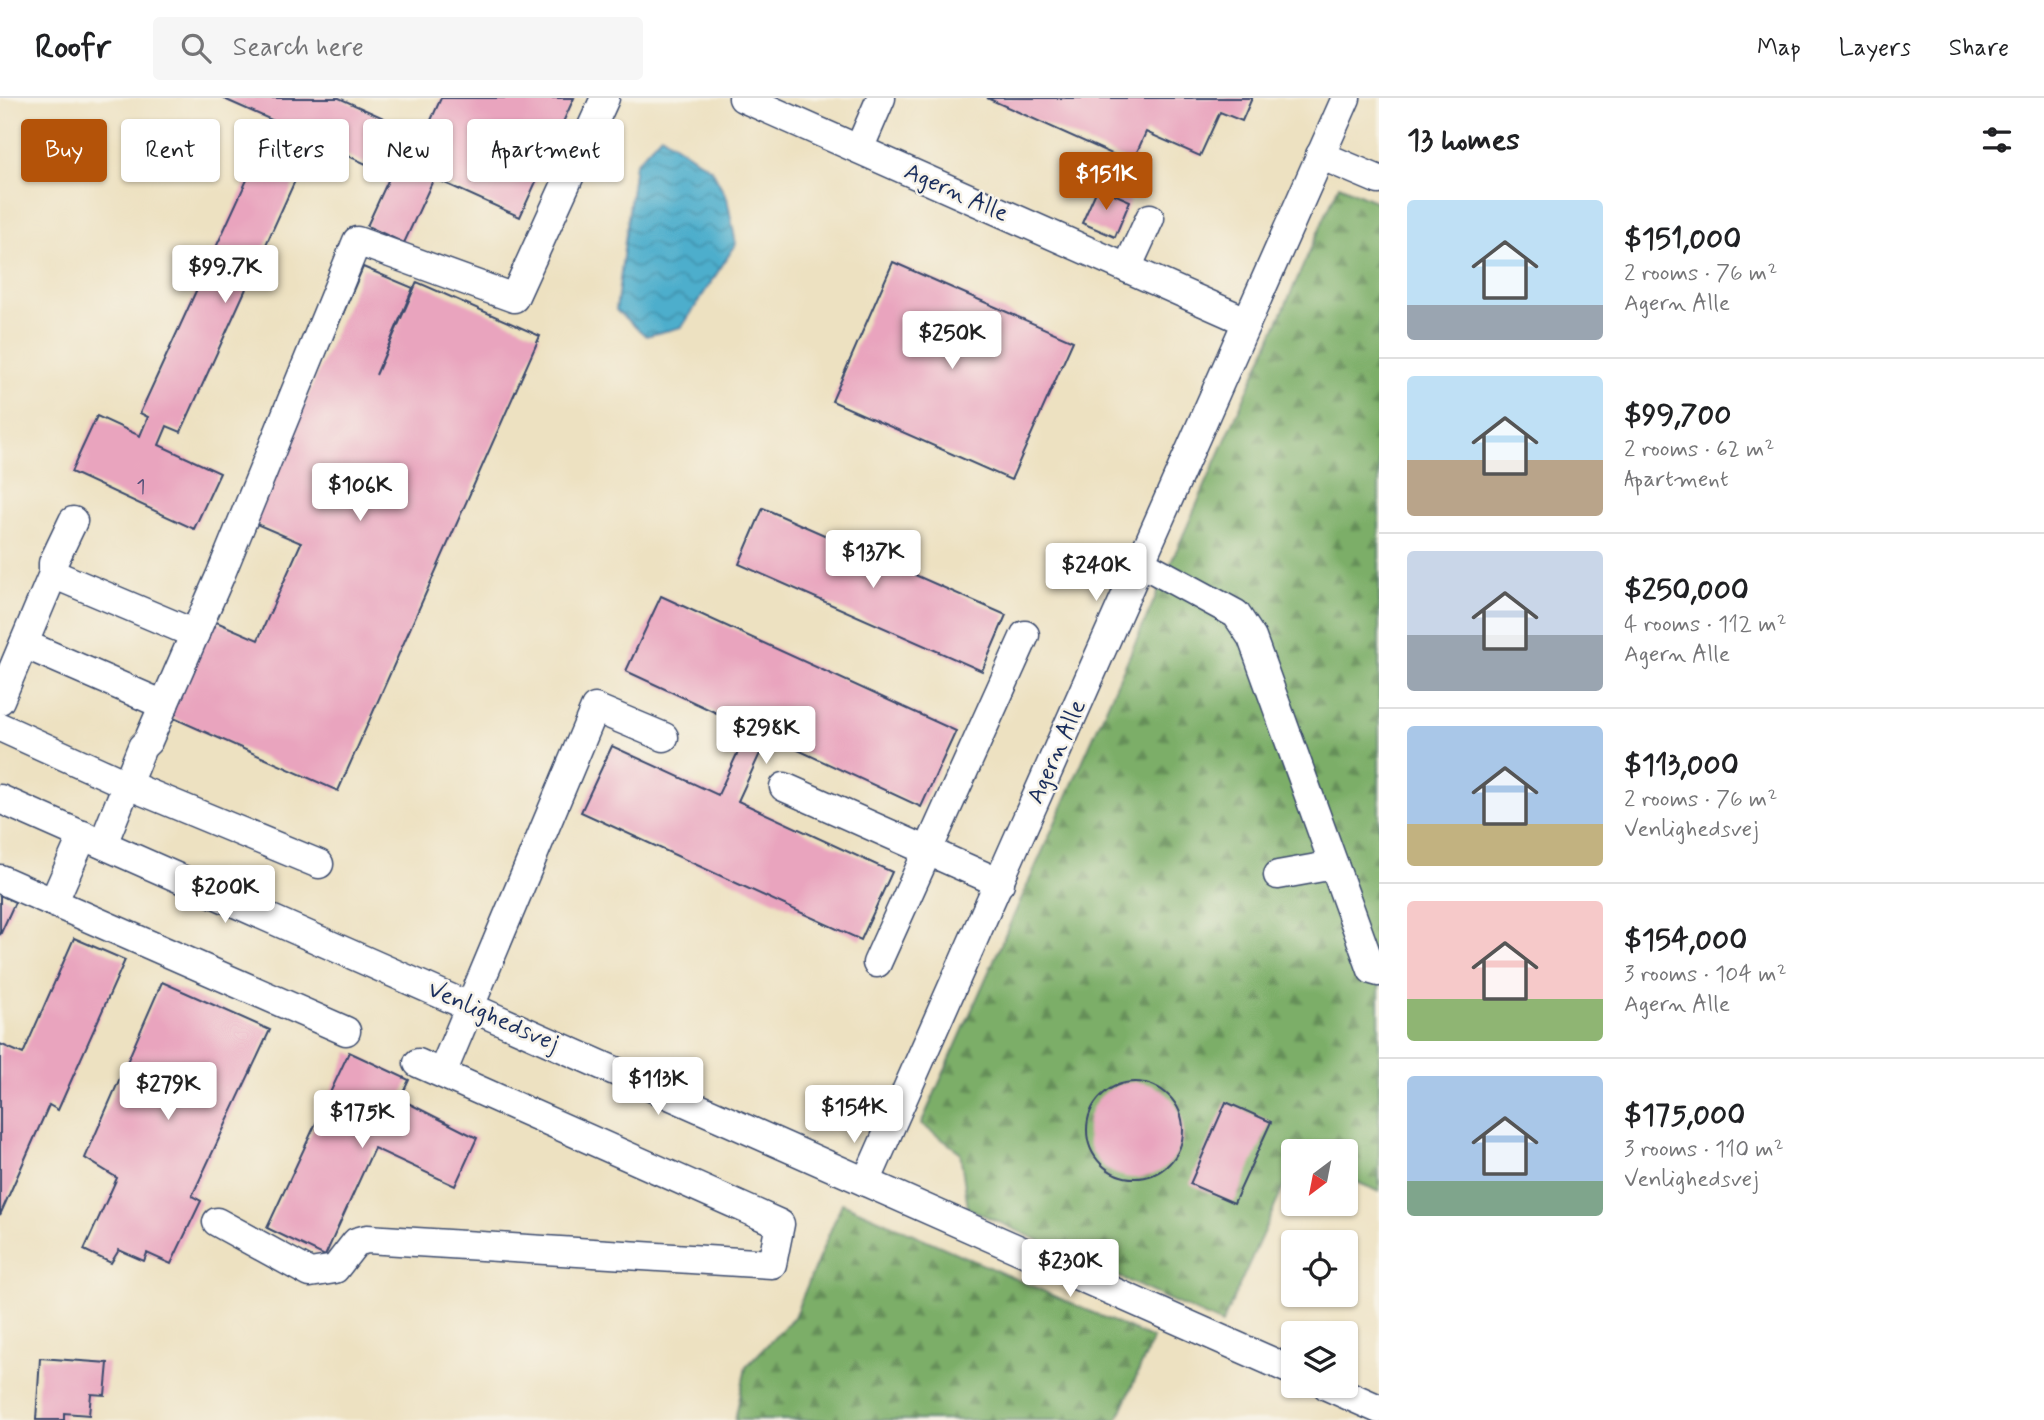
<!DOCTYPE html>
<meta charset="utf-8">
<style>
:root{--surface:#fff;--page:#f6f6f6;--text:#202124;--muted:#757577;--line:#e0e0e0;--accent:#b45309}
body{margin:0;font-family:Mynerve,sans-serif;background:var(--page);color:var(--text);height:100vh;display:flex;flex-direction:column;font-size:26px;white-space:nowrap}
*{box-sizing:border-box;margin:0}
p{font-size:23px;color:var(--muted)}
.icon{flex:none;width:38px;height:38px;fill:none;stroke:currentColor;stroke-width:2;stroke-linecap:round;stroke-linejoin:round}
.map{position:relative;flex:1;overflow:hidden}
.details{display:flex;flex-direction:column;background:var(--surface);width:665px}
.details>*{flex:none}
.guide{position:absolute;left:21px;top:21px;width:665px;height:63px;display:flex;gap:14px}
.needle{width:46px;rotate:212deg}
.buttons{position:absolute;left:1281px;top:1041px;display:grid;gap:14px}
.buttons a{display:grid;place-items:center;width:77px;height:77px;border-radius:7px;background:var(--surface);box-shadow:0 2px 5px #0004;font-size:35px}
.price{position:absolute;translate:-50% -60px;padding:0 16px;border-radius:7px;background:#fff;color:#222;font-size:23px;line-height:46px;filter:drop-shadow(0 2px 4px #0008)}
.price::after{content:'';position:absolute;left:50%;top:42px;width:21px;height:16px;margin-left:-10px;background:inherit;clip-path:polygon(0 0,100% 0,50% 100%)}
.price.active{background:var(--accent);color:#fff}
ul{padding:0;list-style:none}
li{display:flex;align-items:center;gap:21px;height:175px;padding:0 28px}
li+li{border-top:2px solid var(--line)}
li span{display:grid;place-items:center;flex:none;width:196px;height:140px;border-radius:7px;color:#555}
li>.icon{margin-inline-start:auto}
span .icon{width:84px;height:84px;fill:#fffc;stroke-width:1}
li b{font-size:30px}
h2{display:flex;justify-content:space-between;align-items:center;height:84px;padding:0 28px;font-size:30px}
.pill{padding:0 24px;border-radius:7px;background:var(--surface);box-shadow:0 2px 5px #0004;font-size:24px;line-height:63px}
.pill.active{background:var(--accent);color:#fff}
header{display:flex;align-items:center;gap:42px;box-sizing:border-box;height:98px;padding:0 35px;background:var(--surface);border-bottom:2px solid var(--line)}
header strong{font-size:33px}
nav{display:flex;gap:38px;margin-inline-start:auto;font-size:24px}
.search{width:490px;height:63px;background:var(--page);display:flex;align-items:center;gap:18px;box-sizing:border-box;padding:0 24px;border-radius:7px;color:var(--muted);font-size:26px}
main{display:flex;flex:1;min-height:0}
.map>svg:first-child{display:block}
</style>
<header>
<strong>Roofr</strong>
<div class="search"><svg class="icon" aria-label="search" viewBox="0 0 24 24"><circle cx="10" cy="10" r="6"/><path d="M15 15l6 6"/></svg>Search here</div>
<nav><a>Map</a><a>Layers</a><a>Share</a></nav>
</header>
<main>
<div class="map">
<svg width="1379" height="1322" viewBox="0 0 1379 1322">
<defs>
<pattern id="forest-firs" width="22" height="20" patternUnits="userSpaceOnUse" patternTransform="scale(1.75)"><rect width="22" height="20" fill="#7cae68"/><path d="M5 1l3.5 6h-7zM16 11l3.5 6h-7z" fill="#658e59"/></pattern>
<pattern id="water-waves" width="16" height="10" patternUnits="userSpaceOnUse" patternTransform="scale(1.75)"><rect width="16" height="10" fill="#4daecc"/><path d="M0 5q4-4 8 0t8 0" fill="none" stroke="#3f8ea9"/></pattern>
</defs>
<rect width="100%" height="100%" fill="#f7f3e8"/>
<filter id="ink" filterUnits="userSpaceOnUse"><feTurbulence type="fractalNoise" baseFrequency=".0143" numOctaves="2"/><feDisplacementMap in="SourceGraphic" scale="14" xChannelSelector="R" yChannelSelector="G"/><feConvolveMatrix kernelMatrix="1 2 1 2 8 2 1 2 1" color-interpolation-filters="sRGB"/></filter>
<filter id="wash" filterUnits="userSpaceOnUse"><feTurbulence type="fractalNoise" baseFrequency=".00686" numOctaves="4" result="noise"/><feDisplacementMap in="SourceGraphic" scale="28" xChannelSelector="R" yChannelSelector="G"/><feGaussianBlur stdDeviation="1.57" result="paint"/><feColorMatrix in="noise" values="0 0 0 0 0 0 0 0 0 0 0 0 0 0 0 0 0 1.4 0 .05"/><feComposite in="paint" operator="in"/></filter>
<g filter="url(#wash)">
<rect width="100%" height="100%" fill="#ede1c1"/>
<g fill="url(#forest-firs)" stroke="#4c6e63" stroke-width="2">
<polygon points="1339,87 1379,105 1379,1094 1346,1079 1346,1054 1293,1054 1293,1068 1222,1226 968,1110 960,1054 921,1026"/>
<polygon points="842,1105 1153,1241 1117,1322 735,1322 746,1269 794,1219"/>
</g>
<polygon fill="url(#water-waves)" stroke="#346e95" stroke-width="2" points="661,37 712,72 727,100 736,146 682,229 646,238 616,212 635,66"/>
<g id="blocks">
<g fill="#e9a4be">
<polygon points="222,0 339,0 408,31 388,76 298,35 288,58 303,65 181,334 167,328 159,347 220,375 194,431 71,374 97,318 140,338 148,319 140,315 274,23"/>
<polygon points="441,0 574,0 520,119 434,80 404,145 367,128 397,63 410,69"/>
<polygon points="987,0 1252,0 1242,23 1220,14 1200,58 1146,34 1132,65"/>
<polygon points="1098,89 1130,103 1115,139 1082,125"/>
<polygon points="893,164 1073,243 1011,382 832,303"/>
<polygon points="363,169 413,190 376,277 417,184 540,238 338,693 169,618 212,522 258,542 301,445 254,425"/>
<polygon points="763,410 1006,517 982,573 739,466"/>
<polygon points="661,498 956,633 921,709 768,638 738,703 892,774 861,842 581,714 612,648 718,697 749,630 626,573"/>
<polygon points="0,797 15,804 0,837"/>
<polygon points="74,840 125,862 58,1012 49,1007 0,1117 0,946 23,956"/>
<polygon points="162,884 270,932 192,1098 201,1103 171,1166 147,1155 144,1163 119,1152 111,1165 84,1152 117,1080 85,1060"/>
<polygon points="349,954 409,982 400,1001 477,1040 455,1088 374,1050 325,1158 267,1130"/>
<circle cx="1135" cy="1032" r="48"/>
<polygon points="1226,1004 1271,1024 1234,1105 1190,1086"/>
<polygon points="40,1260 108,1265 105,1297 91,1296 89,1317 64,1315 64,1322 36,1322"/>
</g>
</g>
</g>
<g filter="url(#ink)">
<use href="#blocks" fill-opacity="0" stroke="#3a4a6d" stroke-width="2"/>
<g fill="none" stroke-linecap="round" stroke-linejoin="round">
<g stroke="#3a4a6d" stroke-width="31">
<g id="minor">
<polyline points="743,0 1246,223"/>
<polyline points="859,51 881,0"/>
<polyline points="1320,57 1379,82"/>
<polyline points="1127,170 1150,120"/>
<polyline points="1140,464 1236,516 1252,540 1372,872 1379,874"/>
<polyline points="53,476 53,465 73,423"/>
<polyline points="24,546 164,607"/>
<polyline points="0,602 53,476 195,536"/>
<polyline points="0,629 128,687 319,766"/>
<polyline points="784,689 1000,785"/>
<polyline points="0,701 1293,1273"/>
<polyline points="103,746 142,649 148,643 220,478 357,143 514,200 605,0"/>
<polyline points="1278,777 1334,767"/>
<polyline points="0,781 346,933"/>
<polyline points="54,803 83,737"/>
<polyline points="877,865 1025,537"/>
<polyline points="442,975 595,610 664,639"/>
<polyline points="866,1084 1346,0"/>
<polyline points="217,1124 310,1175 335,1171 356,1144 367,1141 772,1166 780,1126 418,965"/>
<polyline points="1327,1288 1379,1311"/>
</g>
</g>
<use href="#minor" stroke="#fff" stroke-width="28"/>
</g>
</g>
<g text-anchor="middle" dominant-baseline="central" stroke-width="5" stroke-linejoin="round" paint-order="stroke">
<g font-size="21" fill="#4e4c76">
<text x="141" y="389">1</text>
</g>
<g font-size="24" fill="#1b2f5e" stroke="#f7f3e8">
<text transform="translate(956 95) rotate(24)">Agern Alle</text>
<text transform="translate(1057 654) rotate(-66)">Agern Alle</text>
<text transform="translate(493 919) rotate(24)">Venlighedsvej</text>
</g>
</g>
</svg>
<div class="buttons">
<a><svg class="needle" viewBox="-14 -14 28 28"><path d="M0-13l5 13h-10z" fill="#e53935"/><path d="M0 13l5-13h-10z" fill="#757577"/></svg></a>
<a><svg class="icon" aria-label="locate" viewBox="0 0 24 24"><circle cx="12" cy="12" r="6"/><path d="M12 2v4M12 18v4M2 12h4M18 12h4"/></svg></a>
<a><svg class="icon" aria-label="layers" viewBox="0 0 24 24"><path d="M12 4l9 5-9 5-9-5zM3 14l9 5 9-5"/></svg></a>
</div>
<b class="price active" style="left:1106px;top:114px">$151K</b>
<b class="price" style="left:225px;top:207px">$99.7K</b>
<b class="price" style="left:952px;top:273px">$250K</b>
<b class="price" style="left:360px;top:425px">$106K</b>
<b class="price" style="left:873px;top:492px">$137K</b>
<b class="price" style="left:1096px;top:505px">$240K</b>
<b class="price" style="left:766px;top:668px">$298K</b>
<b class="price" style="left:225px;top:827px">$200K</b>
<b class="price" style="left:658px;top:1019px">$113K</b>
<b class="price" style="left:168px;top:1024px">$279K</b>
<b class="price" style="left:854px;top:1047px">$154K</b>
<b class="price" style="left:362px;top:1052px">$175K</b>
<b class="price" style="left:1070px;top:1201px">$230K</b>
<div class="guide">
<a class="pill active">Buy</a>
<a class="pill">Rent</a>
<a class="pill">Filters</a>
<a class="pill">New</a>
<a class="pill">Apartment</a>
</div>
</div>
<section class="details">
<h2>13 homes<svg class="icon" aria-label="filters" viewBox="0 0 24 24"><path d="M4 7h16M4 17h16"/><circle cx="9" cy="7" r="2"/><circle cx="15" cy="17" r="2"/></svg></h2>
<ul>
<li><span style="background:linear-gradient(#bfe0f5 75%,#9aa5b1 0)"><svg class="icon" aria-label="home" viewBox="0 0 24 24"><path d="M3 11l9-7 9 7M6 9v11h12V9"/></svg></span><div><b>$151,000</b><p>2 rooms · 76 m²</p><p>Agern Alle</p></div></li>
<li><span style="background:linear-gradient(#bfe0f5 60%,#b9a48a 0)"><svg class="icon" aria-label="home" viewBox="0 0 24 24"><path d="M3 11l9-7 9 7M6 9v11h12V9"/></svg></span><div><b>$99,700</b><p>2 rooms · 62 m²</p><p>Apartment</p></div></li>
<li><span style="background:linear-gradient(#c9d6e8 60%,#9aa5b1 0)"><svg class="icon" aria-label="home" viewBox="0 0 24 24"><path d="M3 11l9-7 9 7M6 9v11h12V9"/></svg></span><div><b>$250,000</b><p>4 rooms · 112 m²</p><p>Agern Alle</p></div></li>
<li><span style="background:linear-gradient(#a9c7e8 70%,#c2b280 0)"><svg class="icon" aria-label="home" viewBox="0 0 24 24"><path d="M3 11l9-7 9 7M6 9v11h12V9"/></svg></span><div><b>$113,000</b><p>2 rooms · 76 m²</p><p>Venlighedsvej</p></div></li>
<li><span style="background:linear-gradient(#f6c9c9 70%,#8fb573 0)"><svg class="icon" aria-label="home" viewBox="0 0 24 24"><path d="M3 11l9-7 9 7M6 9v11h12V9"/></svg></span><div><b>$154,000</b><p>3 rooms · 104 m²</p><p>Agern Alle</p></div></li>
<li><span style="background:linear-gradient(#a9c7e8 75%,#7fa58c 0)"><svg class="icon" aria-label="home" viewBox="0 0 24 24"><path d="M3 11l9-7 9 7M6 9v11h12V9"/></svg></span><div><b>$175,000</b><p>3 rooms · 110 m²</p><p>Venlighedsvej</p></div></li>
</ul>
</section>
</main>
